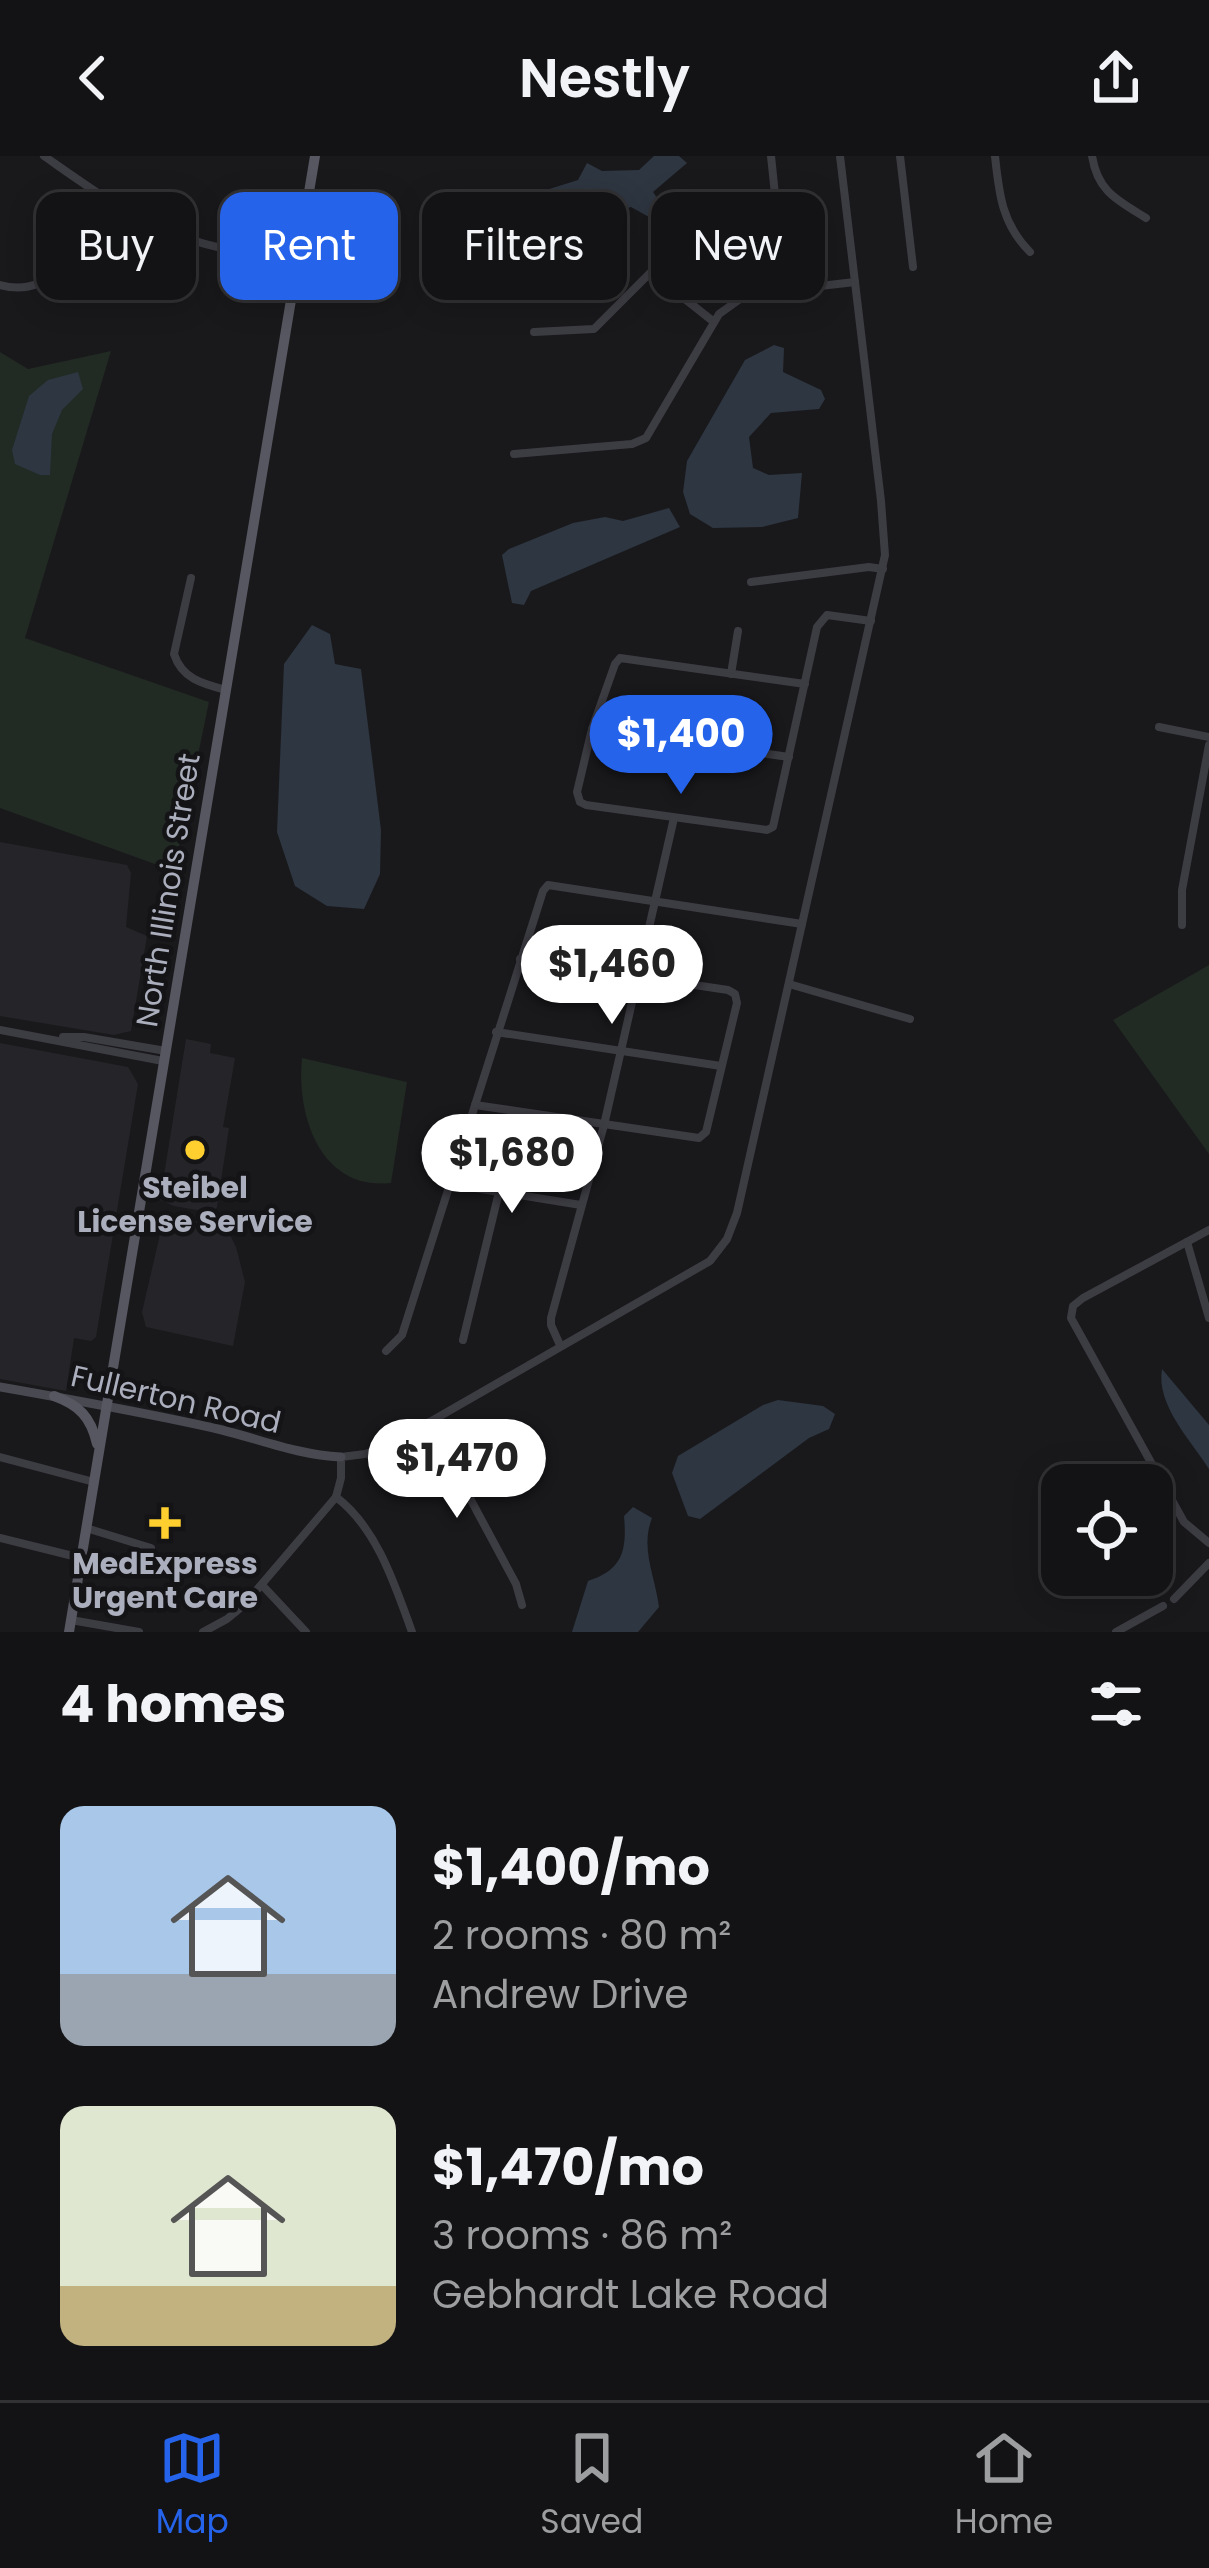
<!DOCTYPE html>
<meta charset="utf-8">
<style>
:root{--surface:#131315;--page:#1c1c1e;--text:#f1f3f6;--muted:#9d9ea0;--line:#323234;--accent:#2563eb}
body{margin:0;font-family:Poppins,sans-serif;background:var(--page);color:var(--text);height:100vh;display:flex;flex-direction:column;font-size:45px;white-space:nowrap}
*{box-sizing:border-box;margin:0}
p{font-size:39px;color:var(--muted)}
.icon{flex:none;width:66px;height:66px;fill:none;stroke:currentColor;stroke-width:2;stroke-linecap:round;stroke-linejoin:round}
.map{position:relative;height:1476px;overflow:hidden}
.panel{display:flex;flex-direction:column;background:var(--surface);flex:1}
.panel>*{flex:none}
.banner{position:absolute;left:36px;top:36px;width:1137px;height:108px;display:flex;gap:24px}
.tools{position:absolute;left:1041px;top:1308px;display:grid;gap:24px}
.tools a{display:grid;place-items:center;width:132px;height:132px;border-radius:24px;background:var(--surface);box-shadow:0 6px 30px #0003,0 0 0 3px var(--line);font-size:60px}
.price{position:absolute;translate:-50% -102px;padding:0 27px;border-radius:42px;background:#fff;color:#222;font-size:39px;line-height:78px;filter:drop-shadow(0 3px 6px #0008)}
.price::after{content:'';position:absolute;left:50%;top:72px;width:36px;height:27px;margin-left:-18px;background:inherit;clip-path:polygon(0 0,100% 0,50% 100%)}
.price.selected{background:var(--accent);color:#fff}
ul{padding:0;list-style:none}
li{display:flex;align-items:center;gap:36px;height:300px;padding:0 60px}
li span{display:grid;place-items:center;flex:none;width:336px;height:240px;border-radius:24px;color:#555}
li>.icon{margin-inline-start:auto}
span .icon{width:144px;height:144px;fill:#fffc;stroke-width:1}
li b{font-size:51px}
h2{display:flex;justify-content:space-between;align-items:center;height:144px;padding:0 60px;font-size:51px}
.tag{padding:0 42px;border-radius:24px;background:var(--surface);box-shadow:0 6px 30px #0003,0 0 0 3px var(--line);font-size:42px;line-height:108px}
.tag.selected{background:var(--accent);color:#fff}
header{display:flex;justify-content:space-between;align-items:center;height:156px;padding:0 60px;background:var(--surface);font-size:54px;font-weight:600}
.menu{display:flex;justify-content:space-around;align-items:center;height:168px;border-top:3px solid var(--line);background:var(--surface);font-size:33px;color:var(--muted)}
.menu a{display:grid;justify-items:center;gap:6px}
.menu .selected{color:var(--accent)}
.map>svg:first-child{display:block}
</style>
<header><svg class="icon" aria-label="back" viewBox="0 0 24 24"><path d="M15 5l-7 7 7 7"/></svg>Nestly<svg class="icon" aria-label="share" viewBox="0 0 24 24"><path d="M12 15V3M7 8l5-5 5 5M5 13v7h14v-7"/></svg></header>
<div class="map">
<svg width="1209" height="1476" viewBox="0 0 1209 1476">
<rect width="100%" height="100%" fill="#19191c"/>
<g fill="#252529">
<polygon points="0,686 127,709 131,717 126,771 147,780 131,875 114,879 0,860"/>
<polygon points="186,883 211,888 210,897 235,902 223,971 229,972 217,1051 214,1057 174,1050 160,1044"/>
<polygon points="0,887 128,911 138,928 96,1181 91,1185 74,1182 66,1235 0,1223"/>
<polygon points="176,1061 213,1068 229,1077 236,1091 245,1126 233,1190 146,1171 142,1156 162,1070 169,1062"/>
</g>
<g fill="#212a23">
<polygon points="111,195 25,482 209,546 174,715 0,652 0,196 28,213"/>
<polygon points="1209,809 1209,998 1113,864"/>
<path d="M302,902L407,926L391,1027C320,1035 296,959 302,902Z"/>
</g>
<g fill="#2e3641">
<polygon points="654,0 679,0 687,7 653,36 668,58 658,66 631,51 611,57 588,73 587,87 602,110 584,109 553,92 531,111 509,87 499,56 508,46 578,24 587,7 602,15 639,14"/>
<polygon points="774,189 784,192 783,216 821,234 825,243 819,253 771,257 749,281 753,312 769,319 802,317 798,362 762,371 713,372 690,358 683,336 687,305 745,204"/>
<polygon points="78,216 83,233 62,254 52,278 50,319 40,319 15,308 12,294 29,240 48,224"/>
<polygon points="669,352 680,371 531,435 524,449 512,447 502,399 509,393 573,367 605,361 623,365"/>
<polygon points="312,469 330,478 335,508 361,513 381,674 380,718 364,753 327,750 295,730 277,676 284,508"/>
<path d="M1162,1213L1209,1269V1313C1190,1283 1156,1249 1162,1213Z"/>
<polygon points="778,1244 823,1250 835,1258 829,1273 809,1282 700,1363 688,1360 672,1317 678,1300 763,1249"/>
<path d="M633,1351L652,1362C640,1393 655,1419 659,1451L638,1476H572L588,1425C623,1414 627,1394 624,1360Z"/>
</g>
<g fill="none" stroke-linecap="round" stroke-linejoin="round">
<g stroke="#3c3c43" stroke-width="8">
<path d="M44,0C87,30 130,62 180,80C218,94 258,99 298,105"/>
<polyline points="771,0 785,134"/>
<polyline points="900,0 913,111"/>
<path d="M995,0C999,38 1002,68 1030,96"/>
<path d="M1092,0C1098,36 1117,44 1146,62"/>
<path d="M0,129C58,145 81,82 105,42"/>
<polyline points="534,176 594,173 651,116 714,166"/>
<polyline points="514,298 632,288 646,282 719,158 740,143 785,134 855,126"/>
<path d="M191,422L174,498C182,523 203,528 226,534"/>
<polyline points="751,426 869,411 883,413"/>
<polyline points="731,518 738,475"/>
<polyline points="805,528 620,502 615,508 592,573 577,636 580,646 586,649 767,674 773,671 817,471 827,459 871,465"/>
<polyline points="1159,571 1209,581"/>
<polyline points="592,573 789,601"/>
<polyline points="1182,769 1182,734 1209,589"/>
<polyline points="789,828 910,863"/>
<polyline points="0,874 163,905"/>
<polyline points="496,876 721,910"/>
<polyline points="63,881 84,881 166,895"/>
<polyline points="475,949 699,982 706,976 737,847 735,838 728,834 520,803"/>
<polyline points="450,1028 581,1049"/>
<polyline points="1209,1074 1083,1142 1073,1150 1071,1162 1184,1366 1209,1387"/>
<polyline points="1187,1086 1209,1162"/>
<polyline points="463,1184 499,1036"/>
<polyline points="560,1189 551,1169 551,1162 604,969 674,662"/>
<polyline points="386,1195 402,1179 543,735 548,729 802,768"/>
<polyline points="429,1266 516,1428 522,1449"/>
<polyline points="0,1301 94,1326"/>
<path d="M336,1341C377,1372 395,1429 412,1476"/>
<polyline points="86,1372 151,1392"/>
<polyline points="0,1382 81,1402"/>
<polyline points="262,1429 306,1476"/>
<polyline points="1174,1443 1209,1407"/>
<polyline points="71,1464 139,1476"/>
<polyline points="203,1476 227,1463 244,1449 336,1341 341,1322 341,1301 365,1298 388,1290 710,1105 727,1083 737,1057 885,399 881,345 840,0"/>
<polyline points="1116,1476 1163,1450"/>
</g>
<path stroke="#484951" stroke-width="9" d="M0,1231C74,1244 148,1257 222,1274C262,1284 299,1299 341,1301"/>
<g stroke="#565760" stroke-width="10">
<path d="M54,1240C79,1249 91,1261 97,1288"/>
<polyline points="69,1476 315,0"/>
</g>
</g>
<g fill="#fecf2f" stroke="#141417" stroke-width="4.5">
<circle cx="195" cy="994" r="12"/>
<path d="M159 1349h12v12h12v12h-12v12h-12v-12h-12v-12h12z"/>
</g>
<g text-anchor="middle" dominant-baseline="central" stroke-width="9" stroke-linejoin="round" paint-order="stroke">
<g font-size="30" fill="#abaebc" stroke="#141417">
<text transform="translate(168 734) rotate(-81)">North Illinois Street</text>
<text transform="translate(176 1243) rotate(13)">Fullerton Road</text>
</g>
<g font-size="30" font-weight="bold" fill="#abaebc" stroke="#141417">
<text x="195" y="1031">Steibel<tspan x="195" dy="34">License Service</tspan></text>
<text x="165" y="1407">MedExpress<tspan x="165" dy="34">Urgent Care</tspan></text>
</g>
</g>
</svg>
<div class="tools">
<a><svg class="icon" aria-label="locate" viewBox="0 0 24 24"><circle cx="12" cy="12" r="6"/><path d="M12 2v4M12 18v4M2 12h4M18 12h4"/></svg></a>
</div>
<b class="price selected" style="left:681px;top:641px">$1,400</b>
<b class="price" style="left:612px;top:871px">$1,460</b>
<b class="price" style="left:512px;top:1060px">$1,680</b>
<b class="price" style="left:457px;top:1365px">$1,470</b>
<div class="banner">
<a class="tag">Buy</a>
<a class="tag selected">Rent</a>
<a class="tag">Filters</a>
<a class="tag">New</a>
</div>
</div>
<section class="panel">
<h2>4 homes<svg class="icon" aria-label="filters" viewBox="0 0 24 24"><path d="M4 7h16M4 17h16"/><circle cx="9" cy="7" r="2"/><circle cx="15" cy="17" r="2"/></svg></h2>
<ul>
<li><span style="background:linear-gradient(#a9c7e8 70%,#9aa5b1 0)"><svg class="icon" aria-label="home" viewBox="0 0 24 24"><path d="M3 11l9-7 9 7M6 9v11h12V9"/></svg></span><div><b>$1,400/mo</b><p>2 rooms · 80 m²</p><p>Andrew Drive</p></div></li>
<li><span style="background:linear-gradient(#dfe7d0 75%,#c2b280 0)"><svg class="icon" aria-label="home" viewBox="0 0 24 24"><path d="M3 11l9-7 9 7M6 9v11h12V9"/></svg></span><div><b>$1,470/mo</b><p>3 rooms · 86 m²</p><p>Gebhardt Lake Road</p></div></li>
</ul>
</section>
<nav class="menu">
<a class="selected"><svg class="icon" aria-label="map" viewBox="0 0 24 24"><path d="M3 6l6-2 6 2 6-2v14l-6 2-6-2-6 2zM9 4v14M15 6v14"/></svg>Map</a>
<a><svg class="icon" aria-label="saved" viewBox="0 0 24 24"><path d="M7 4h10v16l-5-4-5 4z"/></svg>Saved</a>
<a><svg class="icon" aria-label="home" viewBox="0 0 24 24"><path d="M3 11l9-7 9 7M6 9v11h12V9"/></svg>Home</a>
</nav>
